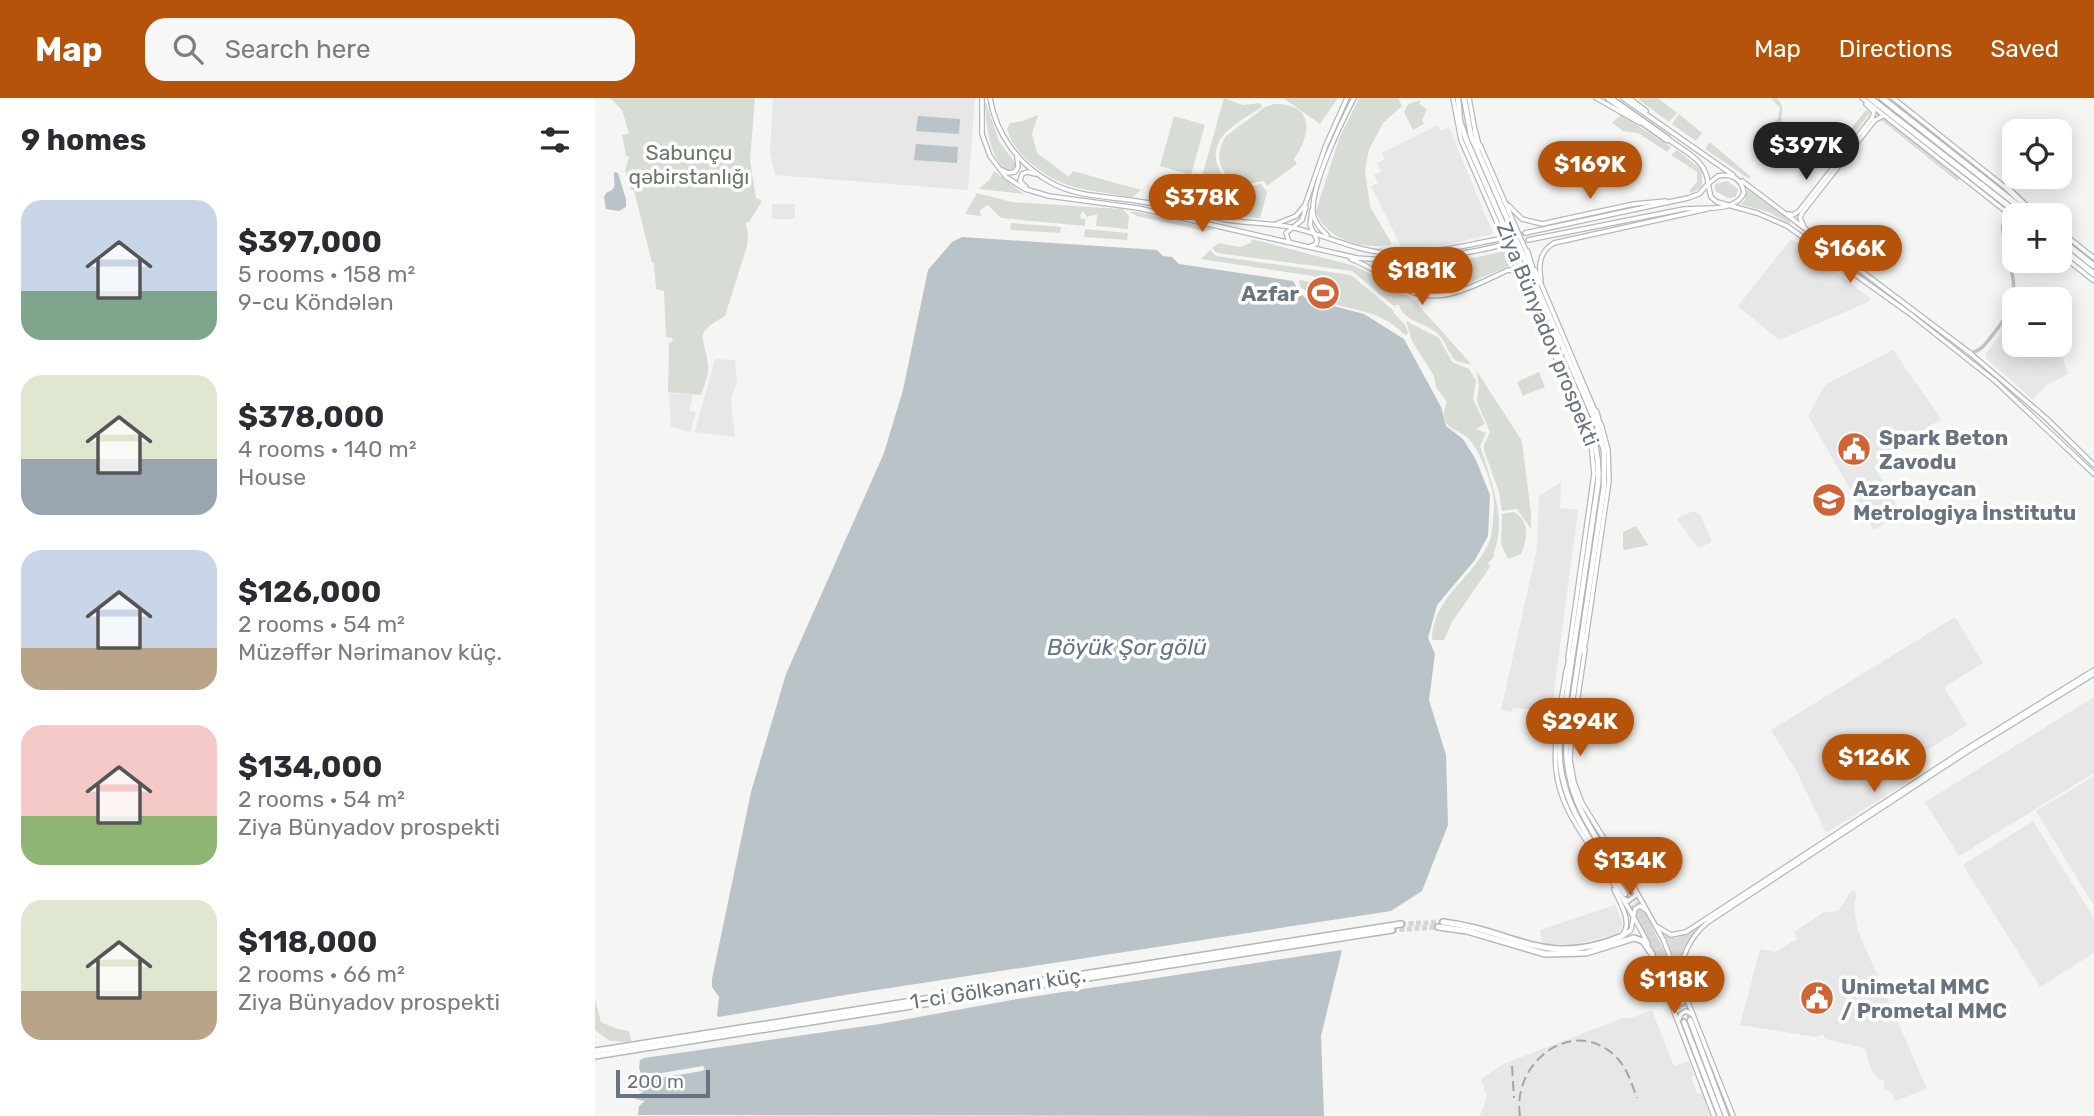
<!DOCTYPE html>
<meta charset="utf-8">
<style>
:root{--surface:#fff;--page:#f7f7f7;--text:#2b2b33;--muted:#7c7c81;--accent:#b45309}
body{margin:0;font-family:Rubik,sans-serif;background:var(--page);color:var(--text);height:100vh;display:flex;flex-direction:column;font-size:26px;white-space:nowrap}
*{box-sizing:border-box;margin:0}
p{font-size:23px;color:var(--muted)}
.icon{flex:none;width:38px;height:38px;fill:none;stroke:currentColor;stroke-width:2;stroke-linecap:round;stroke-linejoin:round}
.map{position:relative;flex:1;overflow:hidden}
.sheet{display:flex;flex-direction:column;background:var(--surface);width:595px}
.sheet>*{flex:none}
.buttons{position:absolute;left:1407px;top:21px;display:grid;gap:14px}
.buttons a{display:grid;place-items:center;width:70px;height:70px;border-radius:14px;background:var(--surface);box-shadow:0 4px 18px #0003;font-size:35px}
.scale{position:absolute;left:21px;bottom:18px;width:94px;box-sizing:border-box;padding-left:7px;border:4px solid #687481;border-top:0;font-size:19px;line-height:24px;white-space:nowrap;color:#687481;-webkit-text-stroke:5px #fff;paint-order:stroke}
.price{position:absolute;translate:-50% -60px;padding:0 16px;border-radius:24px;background:var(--accent);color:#fff;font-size:23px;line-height:46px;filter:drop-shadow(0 2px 4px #0008)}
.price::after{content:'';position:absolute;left:50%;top:42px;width:21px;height:16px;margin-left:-10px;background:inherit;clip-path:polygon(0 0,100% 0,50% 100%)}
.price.active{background:#222;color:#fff}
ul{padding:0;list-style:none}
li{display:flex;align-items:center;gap:21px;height:175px;padding:0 21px}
li span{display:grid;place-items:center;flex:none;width:196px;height:140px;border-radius:21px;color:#555}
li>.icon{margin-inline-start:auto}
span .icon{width:84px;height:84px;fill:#fffc;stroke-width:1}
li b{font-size:30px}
h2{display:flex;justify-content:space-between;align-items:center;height:84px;padding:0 21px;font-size:30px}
header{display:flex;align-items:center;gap:42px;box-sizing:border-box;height:98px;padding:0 35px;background:var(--accent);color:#fff}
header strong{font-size:33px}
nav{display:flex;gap:38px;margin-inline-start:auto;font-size:24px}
.search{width:490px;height:63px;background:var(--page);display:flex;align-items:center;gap:18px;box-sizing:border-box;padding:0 24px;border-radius:21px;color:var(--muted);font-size:26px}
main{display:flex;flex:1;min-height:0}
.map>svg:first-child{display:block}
</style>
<header>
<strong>Map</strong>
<div class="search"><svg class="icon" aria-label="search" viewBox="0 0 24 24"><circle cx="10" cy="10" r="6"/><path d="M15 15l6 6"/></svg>Search here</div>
<nav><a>Map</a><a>Directions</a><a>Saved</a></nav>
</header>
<main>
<section class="sheet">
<h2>9 homes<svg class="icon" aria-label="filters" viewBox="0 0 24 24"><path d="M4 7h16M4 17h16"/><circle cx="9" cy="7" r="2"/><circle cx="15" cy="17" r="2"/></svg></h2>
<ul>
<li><span style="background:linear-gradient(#c9d6e8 65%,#7fa58c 0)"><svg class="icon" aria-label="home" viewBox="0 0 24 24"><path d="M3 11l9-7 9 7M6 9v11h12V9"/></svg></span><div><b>$397,000</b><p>5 rooms · 158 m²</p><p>9-cu Köndələn</p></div></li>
<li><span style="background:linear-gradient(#dfe7d0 60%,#9aa5b1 0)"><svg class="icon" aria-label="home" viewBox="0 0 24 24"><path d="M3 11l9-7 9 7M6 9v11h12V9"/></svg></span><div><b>$378,000</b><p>4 rooms · 140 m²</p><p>House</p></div></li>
<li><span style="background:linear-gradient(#c9d6e8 70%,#b9a48a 0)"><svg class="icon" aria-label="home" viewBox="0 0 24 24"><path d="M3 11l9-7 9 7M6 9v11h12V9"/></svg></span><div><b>$126,000</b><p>2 rooms · 54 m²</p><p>Müzəffər Nərimanov küç.</p></div></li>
<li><span style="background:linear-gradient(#f6c9c9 65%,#8fb573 0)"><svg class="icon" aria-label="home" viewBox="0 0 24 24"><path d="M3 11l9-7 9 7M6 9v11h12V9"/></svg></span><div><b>$134,000</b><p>2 rooms · 54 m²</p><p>Ziya Bünyadov prospekti</p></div></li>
<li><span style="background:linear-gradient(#dfe7d0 65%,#b9a48a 0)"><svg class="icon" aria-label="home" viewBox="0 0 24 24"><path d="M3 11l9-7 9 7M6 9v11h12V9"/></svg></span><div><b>$118,000</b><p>2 rooms · 66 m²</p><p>Ziya Bünyadov prospekti</p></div></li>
</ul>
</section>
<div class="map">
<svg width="1499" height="1018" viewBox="0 0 1499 1018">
<rect width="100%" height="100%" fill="#f5f6f3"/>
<g fill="#e6e7e6">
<polygon points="178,0 380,0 373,92 180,77 175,54"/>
<polygon points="843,27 846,33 854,29 898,136 846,148 806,149 776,88 783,85 779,77 786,73 782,65 790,61 787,55"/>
<rect x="177" y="106" width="23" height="15"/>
<polygon points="1196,141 1275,200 1273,204 1184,242 1143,208"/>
<polygon points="1419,220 1419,247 1463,247 1473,276 1450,288 1438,302 1391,260 1391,255"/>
<polygon points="1298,252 1346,321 1313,342 1308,351 1279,369 1306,414 1279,432 1213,318 1230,287"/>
<polygon points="120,261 140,262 142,282 136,303 140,339 100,334"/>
<polygon points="74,295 98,297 94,313 101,314 95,334 76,329"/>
<polygon points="966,384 965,410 983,412 957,608 961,609 960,617 943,615 943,612 918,610 917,614 906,612 942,451 944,398"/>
<polygon points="1098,413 1105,416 1117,444 1103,450 1082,421"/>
<polygon points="1360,519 1388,565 1349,589 1372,627 1320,660 1329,674 1231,735 1202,674 1176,632"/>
<polygon points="1499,599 1499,675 1364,758 1330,704"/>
<polygon points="1499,678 1499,808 1441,713"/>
<polygon points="1438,723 1499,820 1499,855 1445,889 1368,767"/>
<polygon points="1257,792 1262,795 1259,809 1263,833 1332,991 1300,1003 1296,994 1289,991 1289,982 1283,981 1276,971 1270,950 1230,941 1228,936 1221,939 1145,927 1165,851 1180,854 1202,841 1199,834 1229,814 1243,813"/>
<polygon points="1020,807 1028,826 1025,833 1019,837 977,847 947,846 945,832"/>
<polygon points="1057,912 1079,968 1094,963 1099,978 1096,979 1102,996 1107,995 1115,1018 885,1018 892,999 886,981 908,966 1031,919 1033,921"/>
</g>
<g fill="#d7dcd4">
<path d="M15,0H160L155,62L161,100L167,103L154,124L151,125L153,137L152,148L130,218C95,238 111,237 113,269C114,277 109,288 106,297L73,294L74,245L78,243L77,240L71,239L69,193L61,191L59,165H57L39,92H36L30,73L34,59L31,58L27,37L34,35L27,12Z"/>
<path d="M629,0L648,7L665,5L667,9C654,18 631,29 624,44C615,60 626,84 644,88C651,89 660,87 666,86L672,94L665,120L642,118L561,99L557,95L559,83C576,87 595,99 606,82Z"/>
<polygon points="688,0 743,0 725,26"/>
<path d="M764,0H803L807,8L788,25L774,52L770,72L775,109L797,146C770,153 730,142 721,113L744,41Z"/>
<polygon points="1045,0 1063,0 1082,15 1074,24 1044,2"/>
<path d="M1176,0H1181C1193,10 1183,16 1188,29L1214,52L1210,58L1176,29L1183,20L1185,10Z"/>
<path d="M390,2L404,43L421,66L417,74C393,66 391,23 390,2Z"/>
<polygon points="826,2 824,6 832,11 827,22 829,26 818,32 809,14 813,6"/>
<path d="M679,6C719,5 717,35 699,61L702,66L672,88L669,83C661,84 654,87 645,85C623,79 619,55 631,38L670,9Z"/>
<polygon points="1271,12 1275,15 1237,64 1232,60"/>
<polygon points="1084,16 1107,35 1101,43 1077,26"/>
<path d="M443,17L437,36L442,55L474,79L478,73L546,92L538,99C520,96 501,94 483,90C456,84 419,59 412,31L415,25L428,23Z"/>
<polygon points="1026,17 1076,49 1072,54 1043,35 1028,33 1017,25"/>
<polygon points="579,18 610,27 596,77 565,68"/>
<polygon points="1289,19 1365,80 1362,83 1285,21"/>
<polygon points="1115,44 1156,79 1154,81 1110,51"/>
<polygon points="1082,52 1107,72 1107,88 1096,96 1095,92 1102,84 1102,74 1076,57"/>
<polygon points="399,73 429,96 384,91 395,81"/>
<polygon points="1132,83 1143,91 1141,99 1133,100 1120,93 1120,86"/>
<polygon points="1152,91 1195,123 1195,126 1173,114 1145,106 1150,102"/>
<polygon points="382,95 417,104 528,111 534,118 533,131 501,128 502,116 492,119 488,113 485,117 486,121 490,120 490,128 406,120 393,107 385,112 386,118 370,116"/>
<polygon points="534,114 542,114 620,131 609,133 542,118"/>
<polygon points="416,125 466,129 465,135 415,132"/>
<polygon points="490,131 533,135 532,142 489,139"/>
<path d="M657,141L760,168L778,177L817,200L877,267L861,263C851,253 851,240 838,232C825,223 809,223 804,207H800L801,210L757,173L622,155L617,150L624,145L645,149L656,145Z"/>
<path d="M615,152L621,158L756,177L798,212L799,215L810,227L813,234L811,238C783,210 763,215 729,203C721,200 713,194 705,189L704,182L721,185L723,183L718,178L606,161Z"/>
<path d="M910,153L916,167L851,195H830L813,190L775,165C826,172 861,164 910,153Z"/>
<path d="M811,223L844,240L857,264L874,271L881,283L878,301L890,326L881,331L891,335L885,348C896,382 913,424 898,456L900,457L893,465L895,469L857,524L849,542H837C837,499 880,479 895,442C898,432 898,420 899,410C901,393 885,352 873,340C867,334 856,332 851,325C847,318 849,311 852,304L841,289L839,278L817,243Z"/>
<polygon points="881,272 927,343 936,415 936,431 922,411 907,413 904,394 889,352 889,346 895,334 882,304 884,287"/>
<polygon points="944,274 950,289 928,298 922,284"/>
<path d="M919,414C935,423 933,441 926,456L913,461L906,446L907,416Z"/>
<polygon points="1041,428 1053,447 1030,452 1028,450 1028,434"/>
<polygon points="1044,812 1050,814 1073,861 1087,897 1085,903 1078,899 1064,865 1042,819 1041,814"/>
<polygon points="1100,832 1088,852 1084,871 1069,836 1081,840"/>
<polygon points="0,901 6,924 22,931 34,933 37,944 15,943 0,932"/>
</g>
<g fill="#bac3c8">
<polygon points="323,18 365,21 364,36 321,33"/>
<polygon points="321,46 363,49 362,65 319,62"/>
<path d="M19,74L23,75L31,101V109L24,113L11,111L9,99L11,95C24,90 18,85 19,74Z"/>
<polygon points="367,139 562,152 568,158 577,159 584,166 698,183 705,195 712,201 769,216 809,241 846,309 851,328 868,341 881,362 895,397 893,438 880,462 842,507 833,540 840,556 834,602 851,657 853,727 827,793 796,813 256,896 124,919 122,917 124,899 117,889 117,881 156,694 191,576 289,355 308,292 333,172 357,144"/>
<polygon points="747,852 726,938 729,1018 43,1017 44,1008 50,1003 40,1001 41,997 49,994 41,991 40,984 107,973 110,971 108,968 67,975 46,975 44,970 45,962 49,960 285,926 422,901"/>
</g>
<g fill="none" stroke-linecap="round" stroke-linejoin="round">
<polyline stroke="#d2d6d6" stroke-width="3.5" stroke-dasharray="3.5 2" stroke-linecap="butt" points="904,141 930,135"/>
<g stroke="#d2d6d6" stroke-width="4.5" stroke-dasharray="4.5 2" stroke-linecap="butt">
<polyline points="1035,793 1068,855 1095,922"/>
<polyline points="1030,796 1058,847 1089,924"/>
</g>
<g stroke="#d2d6d6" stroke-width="5" stroke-dasharray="5 2.5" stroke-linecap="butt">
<polyline points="806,826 848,824"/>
<polyline points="797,832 843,829"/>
</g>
<g stroke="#b4b8bc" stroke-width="6">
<g id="secondary">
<path d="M387,0V36L395,58L411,79L430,91L454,98L543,110L762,160C812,165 859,159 907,147"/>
<path d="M395,0C401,36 423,66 455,84C482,100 518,98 548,104C576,108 604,116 632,122C651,125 671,125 690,128C725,134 758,153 793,155C831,157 868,148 904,141"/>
<polyline points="858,0 866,42 907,136"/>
<polyline points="874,0 880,33"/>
<polyline points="1001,0 1045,25"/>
<polyline points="1028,0 1138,77"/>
<polyline points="1034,0 1051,13"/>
<polyline points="1267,0 1419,120"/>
<polyline points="1298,0 1411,90"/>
<polyline points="885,47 932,155"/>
<polyline points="407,72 413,75 420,74 423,69 422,59"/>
<polyline points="1147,83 1375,255 1451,320 1499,367"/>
<polyline points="431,89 425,83 427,76 432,74 441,76"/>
<polyline points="913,107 927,121 947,126 1039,106 1071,103"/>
<polyline points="1434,108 1446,117"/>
<polyline points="1193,116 1198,117 1204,113 1277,20 1279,14 1271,6"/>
<polyline points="681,126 701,118 710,107 731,47 752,0"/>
<polyline points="1209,129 1205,120 1207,115 1280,22 1288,18"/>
<polyline points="1465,133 1499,160"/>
<path d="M930,135L1093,100L1104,96L1113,86C1112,62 1090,54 1073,41"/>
<path d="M732,137C725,131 719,124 718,114C716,87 746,25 759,0"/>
<path d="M933,142L1089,111C1107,109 1140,115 1149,95C1147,81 1137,75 1123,78L1113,86L1116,99L1122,104L1162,115L1192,128L1314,215L1400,283L1499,376"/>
<polyline points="910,143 981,306"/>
<polyline points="694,144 691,135 707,122 711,109"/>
<polyline points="714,149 721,146 722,142 715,127 717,112"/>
<polyline points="1465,156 1499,183"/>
<path d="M756,161C776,168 790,181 808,190C845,210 880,187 913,172L922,173"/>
<polyline points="940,172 1000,313"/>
<path d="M946,182C943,166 945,153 959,145L1112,111"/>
<polyline points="991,540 1014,383 1013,352 1006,326"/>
<polyline points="990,551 976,645 975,662 979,684 987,705 1037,786 1068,841 1138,1018"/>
<polyline points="973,560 999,376 996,344 988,322"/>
<path d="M971,574C966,606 958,639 961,671C964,706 985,733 1004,762C1021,790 1039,817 1053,846"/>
<path d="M1019,791C1025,805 1040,827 1025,839"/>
<polyline points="1028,800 1033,803 1041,797 1040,793"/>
<polyline points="1063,829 1076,837 1091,834 1368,653 1499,572"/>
<polyline points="1028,838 1036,832 1040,811 1045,808 1051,812"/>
<polyline points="1057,856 1119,1018"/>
<path d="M1085,881C1086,857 1095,839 1113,824L1370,655L1499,576"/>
<polyline points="1076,902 1083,907 1092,901"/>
<polyline points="1084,921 1086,916 1091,913 1098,917"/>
</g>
</g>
<g stroke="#b3b6ba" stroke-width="7">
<g id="primary">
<path d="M863,0L865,23L871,41L989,312C999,337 1005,359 1003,386L965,642C959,701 1001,749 1030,796"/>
<path d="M869,0L876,38L1002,327L1009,353V388L972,639C966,700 1005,744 1035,793"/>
<polyline points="880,33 884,49"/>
<polyline points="907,130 910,144"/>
<polyline points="932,153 939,176"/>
<polyline points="982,303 988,322"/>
<polyline points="1001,313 1005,328"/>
<polyline points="988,553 991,538"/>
<polyline points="971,576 975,559"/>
<polyline points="1095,922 1131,1018"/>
<polyline points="1089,924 1125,1018"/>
</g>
</g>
<g stroke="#b4b7ba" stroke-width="8">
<g id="trunk">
<polyline points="1275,0 1425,117"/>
<polyline points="1287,0 1435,117"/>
<polyline points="1411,89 1440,117"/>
<polyline points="1465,141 1499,168"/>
<polyline points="1465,149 1499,176"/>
<path d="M848,824C919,832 948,870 1025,839"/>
<polyline points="843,829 872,833 950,856 991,855 1039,840 1048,843 1057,856"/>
<polyline points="0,953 806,826"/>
<polyline points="0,958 797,832"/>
</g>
</g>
<g stroke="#b4b7ba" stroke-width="9">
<polyline id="motorway" points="1014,0 1072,41"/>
</g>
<g stroke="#bfc2c6" stroke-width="3.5">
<polyline points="1408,130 1413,124 1419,122"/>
<path d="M1375,255C1387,253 1392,244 1399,235C1433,194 1414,177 1408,133C1406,124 1413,121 1409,113"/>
</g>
<use href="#secondary" stroke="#fff" stroke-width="3.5"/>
<use href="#primary" stroke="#fff" stroke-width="4.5"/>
<use href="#trunk" stroke="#fff" stroke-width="5"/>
<use href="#motorway" stroke="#fff" stroke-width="6"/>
<g stroke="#a3a7ac" stroke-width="2" stroke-dasharray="10 5" stroke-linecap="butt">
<polyline points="917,968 919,1000"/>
<path d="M925,1018C916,963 981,915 1023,961C1033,972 1037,987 1042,1000"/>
</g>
</g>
<defs>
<g id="stadium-disc" transform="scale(1.75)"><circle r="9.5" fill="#d26336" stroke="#fff"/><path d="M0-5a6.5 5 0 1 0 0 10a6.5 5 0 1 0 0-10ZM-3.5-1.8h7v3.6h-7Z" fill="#fff"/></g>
<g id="civic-disc" transform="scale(1.75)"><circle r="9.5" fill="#d26336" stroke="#fff"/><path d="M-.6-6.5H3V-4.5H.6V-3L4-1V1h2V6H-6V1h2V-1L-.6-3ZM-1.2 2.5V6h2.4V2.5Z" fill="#fff"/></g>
<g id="university-disc" transform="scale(1.75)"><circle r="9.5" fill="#d26336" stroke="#fff"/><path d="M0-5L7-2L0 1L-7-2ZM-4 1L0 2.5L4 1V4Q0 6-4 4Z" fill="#fff"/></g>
</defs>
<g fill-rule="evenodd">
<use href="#stadium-disc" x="728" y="195"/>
<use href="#civic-disc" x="1259" y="351"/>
<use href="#university-disc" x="1234" y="402"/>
<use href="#civic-disc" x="1222" y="900"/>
</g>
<g text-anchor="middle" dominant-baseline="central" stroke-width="7" stroke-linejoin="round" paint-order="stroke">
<g font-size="21" fill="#687966" stroke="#fff">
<text x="94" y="54">Sabunçu<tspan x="94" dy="24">qəbirstanlığı</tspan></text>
</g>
<g font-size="21" font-weight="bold" fill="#687481" stroke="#fff" text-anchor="start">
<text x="704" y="195" text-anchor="end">Azfar</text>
<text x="1284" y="339">Spark Beton<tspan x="1284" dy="24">Zavodu</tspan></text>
<text x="1258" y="390">Azərbaycan<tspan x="1258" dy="24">Metrologiya İnstitutu</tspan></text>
<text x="1246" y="888">Unimetal MMC<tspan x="1246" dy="24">/ Prometal MMC</tspan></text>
</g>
<g font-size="21" fill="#687481" stroke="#fff">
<text transform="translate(953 236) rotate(68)">Ziya Bünyadov prospekti</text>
<text transform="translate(403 890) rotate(-9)">1-ci Gölkənarı küç.</text>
</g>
<g font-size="23" font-style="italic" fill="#63757e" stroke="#fff">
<text x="532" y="549">Böyük Şor gölü</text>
</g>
</g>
</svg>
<div class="buttons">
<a><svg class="icon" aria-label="locate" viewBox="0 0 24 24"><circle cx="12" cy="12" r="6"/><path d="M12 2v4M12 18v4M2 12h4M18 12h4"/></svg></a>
<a>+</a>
<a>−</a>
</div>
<div class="scale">200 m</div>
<b class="price active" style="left:1211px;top:84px">$397K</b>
<b class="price" style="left:995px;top:103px">$169K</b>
<b class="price" style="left:607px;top:136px">$378K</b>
<b class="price" style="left:1255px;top:187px">$166K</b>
<b class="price" style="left:827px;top:209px">$181K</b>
<b class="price" style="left:985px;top:660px">$294K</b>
<b class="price" style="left:1279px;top:696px">$126K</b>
<b class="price" style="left:1035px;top:799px">$134K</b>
<b class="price" style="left:1079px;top:918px">$118K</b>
</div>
</main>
